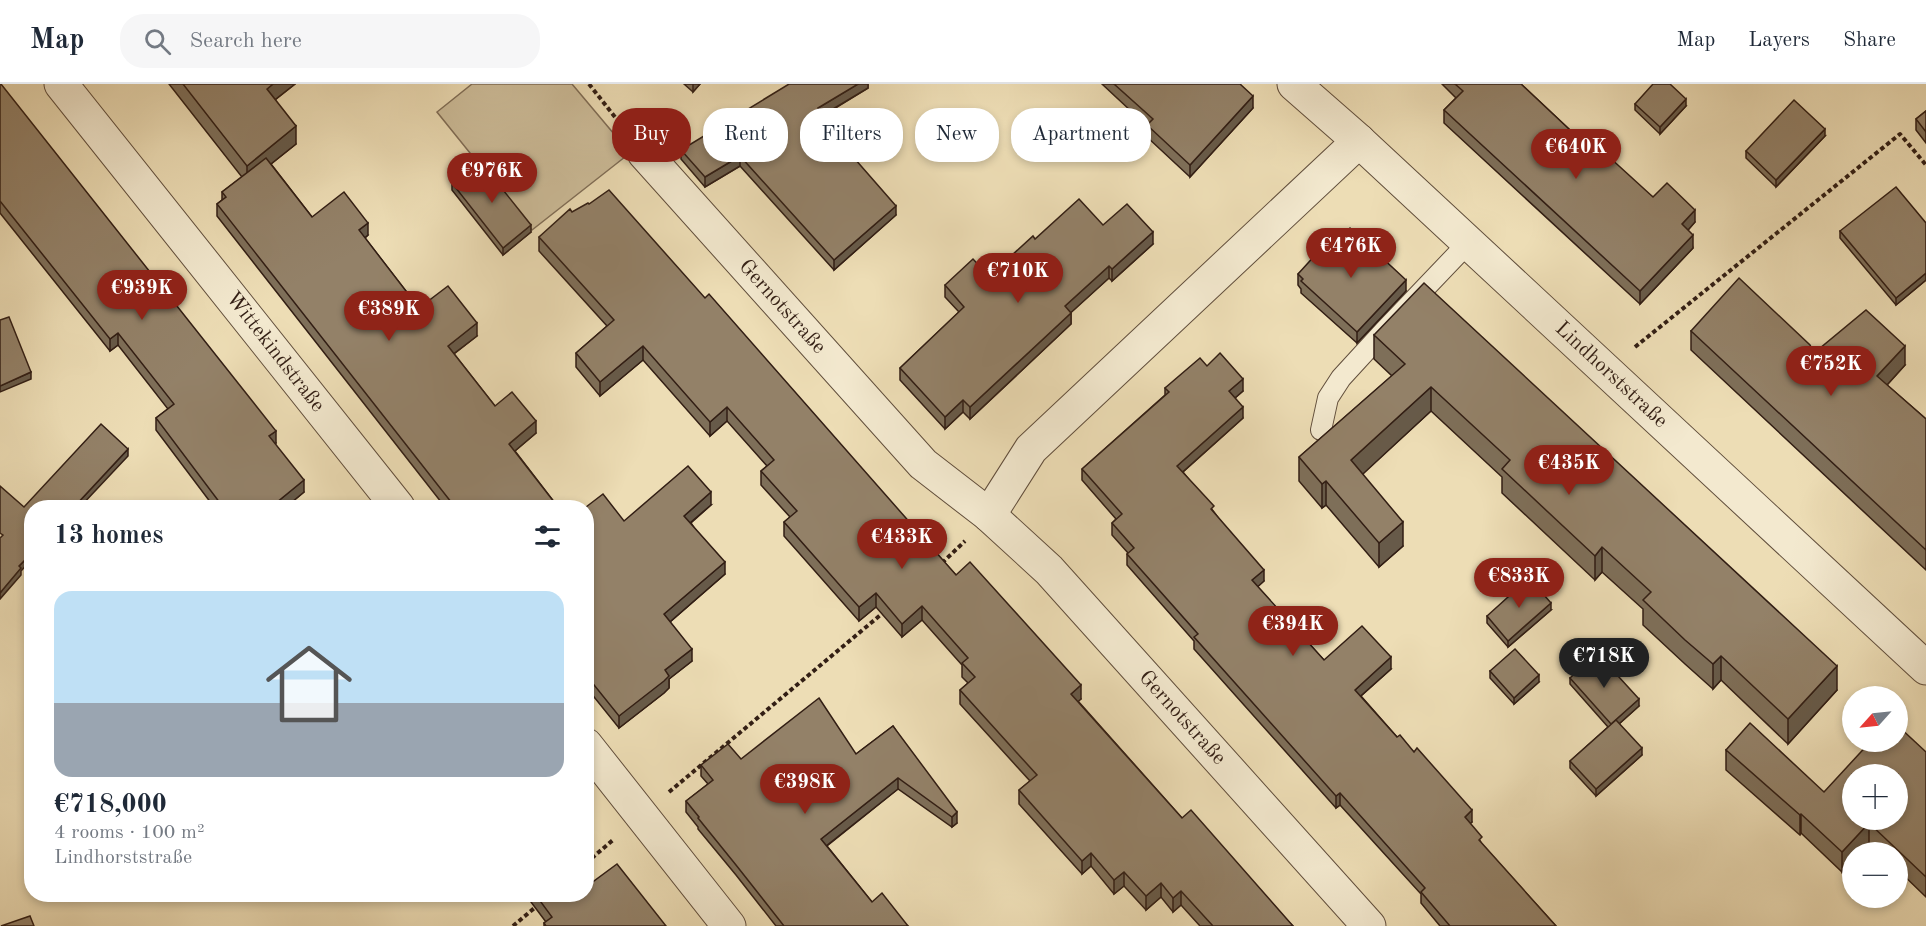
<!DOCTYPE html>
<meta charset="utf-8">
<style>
:root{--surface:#fff;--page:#f6f6f7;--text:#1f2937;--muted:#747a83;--line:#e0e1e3;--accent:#8f2418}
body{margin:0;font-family:"Old Standard TT",serif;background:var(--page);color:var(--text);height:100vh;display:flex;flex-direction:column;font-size:22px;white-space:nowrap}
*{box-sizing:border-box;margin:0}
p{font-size:20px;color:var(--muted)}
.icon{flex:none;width:33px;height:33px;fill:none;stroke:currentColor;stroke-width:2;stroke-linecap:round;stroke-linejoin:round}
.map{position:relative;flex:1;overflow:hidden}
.panel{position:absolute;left:24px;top:416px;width:570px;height:402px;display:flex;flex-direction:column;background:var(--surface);border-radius:24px;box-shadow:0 3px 9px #0003}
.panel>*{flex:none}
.hud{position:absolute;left:612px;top:24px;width:570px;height:54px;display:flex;gap:12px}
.needle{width:39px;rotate:243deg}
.controls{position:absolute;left:1842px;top:602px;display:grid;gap:12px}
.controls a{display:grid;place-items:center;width:66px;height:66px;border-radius:50%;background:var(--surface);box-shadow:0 3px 9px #0003;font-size:30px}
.price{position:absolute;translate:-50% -51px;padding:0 14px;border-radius:21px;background:var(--accent);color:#fff;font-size:20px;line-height:39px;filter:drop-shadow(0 2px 3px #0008)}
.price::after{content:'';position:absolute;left:50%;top:36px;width:18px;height:14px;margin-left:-9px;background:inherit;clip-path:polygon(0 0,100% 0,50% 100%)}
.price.selected{background:#222;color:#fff}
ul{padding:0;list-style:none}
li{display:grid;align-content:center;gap:12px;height:318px;padding:0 30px}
li span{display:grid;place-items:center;height:186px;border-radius:18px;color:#555}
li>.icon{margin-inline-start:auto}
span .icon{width:108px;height:108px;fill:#fffc;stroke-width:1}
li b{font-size:26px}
h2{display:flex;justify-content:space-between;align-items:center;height:72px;padding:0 30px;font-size:26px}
.tag{padding:0 21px;border-radius:24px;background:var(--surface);box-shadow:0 3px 9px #0003;font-size:21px;line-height:54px}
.tag.selected{background:var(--accent);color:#fff}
header{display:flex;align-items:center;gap:36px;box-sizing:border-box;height:84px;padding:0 30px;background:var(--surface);border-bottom:2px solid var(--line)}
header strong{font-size:28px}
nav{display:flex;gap:33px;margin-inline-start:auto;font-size:21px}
.search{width:420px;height:54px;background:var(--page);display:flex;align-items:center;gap:15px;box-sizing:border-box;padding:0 21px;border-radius:24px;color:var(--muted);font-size:22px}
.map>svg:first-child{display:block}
</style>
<header>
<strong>Map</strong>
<div class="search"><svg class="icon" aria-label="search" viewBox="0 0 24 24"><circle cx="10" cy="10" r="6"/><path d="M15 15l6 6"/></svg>Search here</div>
<nav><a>Map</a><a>Layers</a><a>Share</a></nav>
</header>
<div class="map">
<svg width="1926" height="842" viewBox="0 0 1926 842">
<rect width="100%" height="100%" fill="#edddb5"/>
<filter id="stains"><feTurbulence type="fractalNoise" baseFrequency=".00333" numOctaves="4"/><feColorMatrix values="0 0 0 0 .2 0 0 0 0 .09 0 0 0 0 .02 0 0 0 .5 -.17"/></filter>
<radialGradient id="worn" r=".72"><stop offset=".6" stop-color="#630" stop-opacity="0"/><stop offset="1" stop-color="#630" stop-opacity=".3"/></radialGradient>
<polygon fill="#cdbd9a" stroke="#806e57" stroke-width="1.5" points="472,0 572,0 630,69 532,146 437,28"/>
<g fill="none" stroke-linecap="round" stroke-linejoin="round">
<g stroke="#614e3c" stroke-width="22">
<polyline id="service" points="1321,346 1328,314 1341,294 1385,246 1469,158"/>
</g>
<g stroke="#614e3c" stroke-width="35">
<g id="minor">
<polyline points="61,0 398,423"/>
<polyline points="644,69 923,380 989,431 1049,486 1369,842"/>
<polyline points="989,431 1031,365 1359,57"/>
<polyline points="586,661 729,842"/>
</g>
</g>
<g stroke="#614e3c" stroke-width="35">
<polyline id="tertiary" points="1294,0 1359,57 1926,584"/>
</g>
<g stroke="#321e14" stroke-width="4" stroke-dasharray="4.5 3" stroke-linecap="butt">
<polyline points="589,0 622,42"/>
<polyline points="1635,263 1900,50 1926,81"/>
<polyline points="942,479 965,457"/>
<polyline points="669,708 884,528"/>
<polyline points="586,779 613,756"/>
<polyline points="513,842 538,821"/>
</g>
<use href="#service" stroke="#f3e9cf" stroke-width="20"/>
<use href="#minor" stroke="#f3e9cf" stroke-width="33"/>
<use href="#tertiary" stroke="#f3e9cf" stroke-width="33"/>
</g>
<g fill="#7e6f59" stroke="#321e14" stroke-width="1.5">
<polygon points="0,0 276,359 275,360 304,408 286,423 214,423 156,346 156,334 168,325 118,261 110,267 0,129"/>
<polygon points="169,0 295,0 275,16 296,60 271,80 312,133 368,151 365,154 419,224 477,252 454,270 495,322 536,349 515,367 558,423 445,423 217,132 217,120 222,116 222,108 242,93"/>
<polygon points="684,0 700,0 693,8"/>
<polygon points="868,0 868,4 824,31 838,56 896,131 834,186 740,82 705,103 681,75 681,66"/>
<polygon points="1102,0 1240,0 1253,24 1190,93 1147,53 1147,42"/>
<polygon points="1442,0 1521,0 1603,77 1653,113 1695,138 1688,146 1693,164 1640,220 1444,39 1444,26 1456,14"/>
<polygon points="1635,20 1686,22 1660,50 1635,26"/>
<polygon points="1926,27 1926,59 1916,46 1916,35"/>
<polygon points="1825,52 1776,103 1746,74 1746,67"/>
<polygon points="452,99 531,148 503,171 452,106"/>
<polygon points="572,128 705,214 956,491 1081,615 1078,617 1182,734 1293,842 1200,842 1181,821 1173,828 1161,813 1146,826 1124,802 1114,810 1091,782 1082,790 1019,720 1019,706 1030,697 960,620 960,606 968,599 962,593 962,581 922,536 902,553 876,523 859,537 784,452 784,438 790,433 761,401 761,387 767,382 727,337 710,352 643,276 600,312 576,283 576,269 607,242 539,167 539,153"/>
<polygon points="1926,139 1926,196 1896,221 1840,154 1840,147"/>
<polygon points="1103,141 1153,160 1112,197 1109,194 1071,228 1071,240 970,335 963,328 945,345 900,296 900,284 959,228 945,213 945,201 989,192 1035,155"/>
<polygon points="1334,161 1406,207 1357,259 1301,209 1301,205 1298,201 1298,190"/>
<polygon points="1691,247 1814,269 1905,281 1887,301 1926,335 1926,486 1691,266"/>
<polygon points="1374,251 1837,606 1788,660 1721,596 1713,605 1685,580 1643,541 1643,525 1602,488 1595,496 1502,409 1502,393 1431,327 1362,390 1403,462 1379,483 1326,421 1322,424 1299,397 1299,373 1392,292 1374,275"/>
<polygon points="1207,282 1243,307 1235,314 1243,334 1183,388 1214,428 1264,497 1257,503 1324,576 1391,585 1361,612 1397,653 1414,668 1472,738 1470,739 1482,760 1556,842 1440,842 1421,819 1421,810 1340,721 1336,724 1194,565 1194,557 1127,481 1127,470 1128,469 1112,451 1112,439 1116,435 1082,396 1082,385 1165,311 1165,304"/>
<polygon points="711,421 691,439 725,490 670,538 692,577 669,595 669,604 664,609 619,644 586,603 586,423 624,437"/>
<polygon points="1551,526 1508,563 1487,539 1487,532"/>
<polygon points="1490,587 1539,598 1514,620 1490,594"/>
<polygon points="1570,594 1639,622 1619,640 1642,671 1596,712 1570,684 1570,677 1608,643 1570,600"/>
<polygon points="893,642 957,739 952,743 898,705 827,762 872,818 908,842 776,842 736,791 698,745 698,743 686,728 686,717 708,700 701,692 701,681 741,675 856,670"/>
<polygon points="1726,666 1824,708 1926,668 1926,813 1898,786 1898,768 1878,768 1869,759 1860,768 1852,768 1842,788 1801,749 1800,751 1726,686"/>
<polygon points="525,810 586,810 666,842 544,842 544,839 546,838"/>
</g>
<g fill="#675a49" stroke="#321e14" stroke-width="1.5">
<polygon points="273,0 295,0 267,22 267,5"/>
<polygon points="693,0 700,0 693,8"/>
<polygon points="858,0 868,0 868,4 818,34 818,24"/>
<polygon points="1253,12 1253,24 1190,93 1190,81"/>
<polygon points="1686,15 1686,22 1660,50 1660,43"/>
<polygon points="296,42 296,60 247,99 247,82"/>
<polygon points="1825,45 1825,52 1776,103 1776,96"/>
<polygon points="838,47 838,56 834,51"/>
<polygon points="740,72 740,82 705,103 705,93"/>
<polygon points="896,122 896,131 834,186 834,176"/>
<polygon points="1695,126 1695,138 1682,153 1682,140"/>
<polygon points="368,139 368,151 359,159 359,146"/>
<polygon points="531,141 531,148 503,171 503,164"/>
<polygon points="1153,148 1153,160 1112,197 1112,185"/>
<polygon points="1693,151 1693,164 1640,220 1640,207"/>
<polygon points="1109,182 1109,194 1065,234 1065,222"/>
<polygon points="1926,189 1926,196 1896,221 1896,214"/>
<polygon points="1406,196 1406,207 1357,259 1357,248"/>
<polygon points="1071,229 1071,240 970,335 970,323"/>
<polygon points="477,239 477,252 448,274 448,262"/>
<polygon points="118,249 118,261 110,267 110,255"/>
<polygon points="643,262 643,276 600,312 600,298"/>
<polygon points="1905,262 1905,281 1877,312 1877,292"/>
<polygon points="31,288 31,295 0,308 0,302"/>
<polygon points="1243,295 1243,307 1229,319 1229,307"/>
<polygon points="1431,303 1431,327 1351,401 1351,376"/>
<polygon points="963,316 963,328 945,345 945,333"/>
<polygon points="727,323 727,337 710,352 710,338"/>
<polygon points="1243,323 1243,334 1177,393 1177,382"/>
<polygon points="536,337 536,349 509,372 509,360"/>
<polygon points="276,347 276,359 269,364 269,352"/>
<polygon points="128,365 128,372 80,423 74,423"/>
<polygon points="304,396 304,408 286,423 271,423"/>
<polygon points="1326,397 1326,421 1322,424 1322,400"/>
<polygon points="711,408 711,421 684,444 684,432"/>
<polygon points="1403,438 1403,462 1379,483 1379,459"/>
<polygon points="1602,463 1602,488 1595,496 1595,472"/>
<polygon points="32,469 32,475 21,487 21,491 0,515 0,509 19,482"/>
<polygon points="725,478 725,490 664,543 664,530"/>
<polygon points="1264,486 1264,497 1252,508 1252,496"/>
<polygon points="876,509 876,523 859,537 859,523"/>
<polygon points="1551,519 1551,526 1508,563 1508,557"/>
<polygon points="922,522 922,536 902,553 902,540"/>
<polygon points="692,565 692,577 669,595 669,604 664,609 619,644 619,632 665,586"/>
<polygon points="1721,572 1721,596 1713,605 1713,580"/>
<polygon points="1391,573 1391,585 1355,617 1355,606"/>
<polygon points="1837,582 1837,606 1788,660 1788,635"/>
<polygon points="1539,591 1539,598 1514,620 1514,614"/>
<polygon points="1081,601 1081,615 1071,624 1071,610"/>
<polygon points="1639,615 1639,622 1611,647 1611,640"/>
<polygon points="1642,664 1642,671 1596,712 1596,705"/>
<polygon points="898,694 898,705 821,766 821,755"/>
<polygon points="1340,709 1340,721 1336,724 1336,712"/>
<polygon points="1472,726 1472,738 1465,744 1465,733"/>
<polygon points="957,728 957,739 952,743 952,733"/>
<polygon points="1801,730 1801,749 1800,751 1800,731"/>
<polygon points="1869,739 1869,759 1860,768 1852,768 1852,777 1842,788 1842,768"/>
<polygon points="1091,769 1091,782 1082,790 1082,777"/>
<polygon points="1124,788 1124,802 1114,810 1114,796"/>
<polygon points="1161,799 1161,813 1146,826 1146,812"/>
<polygon points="1181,807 1181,821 1173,828 1173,814"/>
</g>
<g fill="#938168" stroke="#321e14" stroke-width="1.5" fill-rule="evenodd">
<polygon points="0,0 1,0 276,347 269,352 304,396 271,423 223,423 156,334 174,320 118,249 110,255 0,117"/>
<polygon points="183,0 273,0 267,5 296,42 247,82"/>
<polygon points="789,0 858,0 818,24 838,47 834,51 896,122 834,176 740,72 705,93 681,66"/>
<polygon points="1114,0 1240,0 1253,12 1190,81 1147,41 1153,35"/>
<polygon points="1455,0 1521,0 1603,77 1608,72 1653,113 1667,99 1695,126 1682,140 1693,151 1640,207 1444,26 1463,7"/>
<polygon points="1653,0 1670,0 1686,15 1660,43 1635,20"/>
<polygon points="1794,16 1825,45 1776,96 1746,67"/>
<polygon points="1926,27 1926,48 1916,35"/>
<polygon points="266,74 312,133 344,108 368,139 359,146 419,224 448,202 477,239 448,262 495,322 512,308 536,337 509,360 558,423 455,423 217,120 226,113 222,108"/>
<polygon points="480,77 531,141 503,164 452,99"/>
<polygon points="1896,103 1926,139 1926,189 1896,214 1840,147"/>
<polygon points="609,106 705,214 709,210 956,491 970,478 1081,601 1071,610 1182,734 1191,726 1293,842 1213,842 1181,807 1173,814 1161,799 1146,812 1124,788 1114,796 1091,769 1082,777 1019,706 1037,691 960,606 975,593 962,579 968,574 922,522 902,540 876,509 859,523 784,438 797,427 761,387 774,376 727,323 710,338 643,262 600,298 576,269 614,236 539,153 570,125 572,128 588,119 589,120"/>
<polygon points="1079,115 1103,141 1127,120 1153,148 1112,185 1109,182 1065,222 1071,229 970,323 963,316 945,333 900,284 964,223 945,201 973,175 989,192 1033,152 1035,155"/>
<polygon points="1350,144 1406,196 1357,248 1301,197 1303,195 1298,190 1328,157 1334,161"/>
<polygon points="1739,194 1810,261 1814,269 1866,226 1905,262 1877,292 1926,335 1926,466 1691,247"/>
<polygon points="1424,199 1837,582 1788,635 1721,572 1713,580 1685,556 1643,516 1651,508 1602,463 1595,472 1502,385 1510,376 1431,303 1351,376 1403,438 1379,459 1326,397 1322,400 1299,373 1405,280 1374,251"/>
<polygon points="9,233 31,288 0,302 0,236"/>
<polygon points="1220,269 1243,295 1229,307 1243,323 1177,382 1214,422 1211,425 1264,486 1252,496 1324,576 1362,542 1391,573 1355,606 1397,653 1400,651 1414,668 1417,664 1472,726 1465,733 1482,753 1479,756 1556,842 1450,842 1421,808 1425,804 1340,709 1336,712 1194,553 1198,550 1127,470 1134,464 1112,439 1122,430 1082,385 1169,308 1165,304 1200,274 1207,282"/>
<polygon points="101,340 128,365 74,423 32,423 32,469 19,482 21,484 0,509 0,454 3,451 0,449 0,402 24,423"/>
<polygon points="688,382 711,408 684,432 725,478 664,530 692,565 665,586 669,592 664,597 619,632 586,591 586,423 603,410 624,437"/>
<polygon points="1529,494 1551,519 1508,557 1487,532"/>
<polygon points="1515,565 1539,591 1514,614 1490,587"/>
<polygon points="1597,569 1639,615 1611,640 1570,594"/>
<polygon points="819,614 856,670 893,642 957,728 952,733 898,694 821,755 872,818 882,809 908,842 784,842 736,781 698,734 699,733 686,717 713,696 701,681 728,660 741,675"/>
<polygon points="1616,636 1642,664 1596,705 1570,677"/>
<path d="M1750,639L1824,708L1871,657H1898V642L1926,668V793L1869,739L1842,768L1801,730L1800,731L1726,666ZM1852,690H1898V735H1852Z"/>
<polygon points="617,780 666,842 546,842 544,839 552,833 535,810 586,810 586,803"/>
<polygon points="30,832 34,842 1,842"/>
</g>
<g text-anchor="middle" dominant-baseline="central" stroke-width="5" stroke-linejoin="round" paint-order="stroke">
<g font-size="21" fill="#321e14" stroke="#f3e9cf">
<text transform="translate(782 223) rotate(48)">Gernotstraße</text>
<text transform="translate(275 268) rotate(52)">Wittekindstraße</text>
<text transform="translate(1611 291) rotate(43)">Lindhorststraße</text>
<text transform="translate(1182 634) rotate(48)">Gernotstraße</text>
</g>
</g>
<rect width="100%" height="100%" filter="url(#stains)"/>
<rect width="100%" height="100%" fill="url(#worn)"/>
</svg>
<div class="controls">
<a><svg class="needle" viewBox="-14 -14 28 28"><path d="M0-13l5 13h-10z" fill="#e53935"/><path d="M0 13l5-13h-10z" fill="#747a83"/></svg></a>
<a>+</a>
<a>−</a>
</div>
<b class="price" style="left:1576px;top:96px">€640K</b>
<b class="price" style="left:492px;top:120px">€976K</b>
<b class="price" style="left:1351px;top:195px">€476K</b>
<b class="price" style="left:1018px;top:220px">€710K</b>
<b class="price" style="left:142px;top:237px">€939K</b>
<b class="price" style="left:389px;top:258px">€389K</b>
<b class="price" style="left:1831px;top:313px">€752K</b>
<b class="price" style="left:1569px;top:412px">€435K</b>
<b class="price" style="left:902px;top:486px">€433K</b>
<b class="price" style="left:1519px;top:525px">€833K</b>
<b class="price" style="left:1293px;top:573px">€394K</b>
<b class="price selected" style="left:1604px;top:605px">€718K</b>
<b class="price" style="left:805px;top:731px">€398K</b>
<div class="hud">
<a class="tag selected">Buy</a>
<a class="tag">Rent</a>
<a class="tag">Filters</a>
<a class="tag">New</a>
<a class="tag">Apartment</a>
</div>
<section class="panel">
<h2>13 homes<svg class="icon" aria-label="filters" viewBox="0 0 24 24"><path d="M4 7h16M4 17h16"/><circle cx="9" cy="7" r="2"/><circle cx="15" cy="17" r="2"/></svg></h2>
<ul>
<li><span style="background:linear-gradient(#bfe0f5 60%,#9aa5b1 0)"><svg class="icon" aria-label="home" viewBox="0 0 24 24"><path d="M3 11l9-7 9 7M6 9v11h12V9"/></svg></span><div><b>€718,000</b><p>4 rooms · 100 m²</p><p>Lindhorststraße</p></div></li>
</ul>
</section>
</div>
